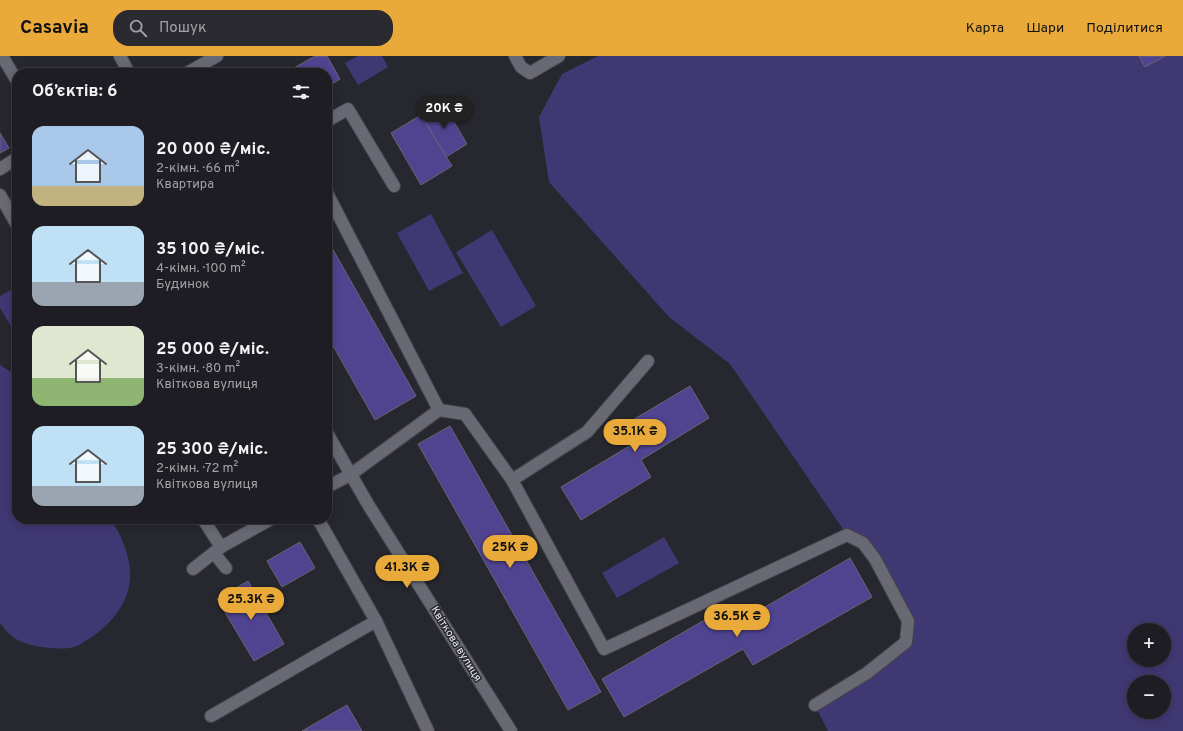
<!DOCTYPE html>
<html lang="uk">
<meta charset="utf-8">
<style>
:root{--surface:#1d1d23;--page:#2a2a30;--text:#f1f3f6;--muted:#a0a2a6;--line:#3b3b41;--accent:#eaaa39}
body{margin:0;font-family:Overpass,sans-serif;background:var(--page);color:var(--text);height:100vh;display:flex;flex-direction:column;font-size:15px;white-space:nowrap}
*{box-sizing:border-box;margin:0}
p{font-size:13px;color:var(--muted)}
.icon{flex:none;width:22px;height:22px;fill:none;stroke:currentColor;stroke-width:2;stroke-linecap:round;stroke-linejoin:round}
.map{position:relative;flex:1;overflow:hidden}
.side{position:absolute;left:12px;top:12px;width:320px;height:456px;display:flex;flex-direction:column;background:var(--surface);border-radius:16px;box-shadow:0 2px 10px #0003,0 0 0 1px var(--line)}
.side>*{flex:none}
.controls{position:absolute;left:1127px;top:567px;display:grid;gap:8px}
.controls a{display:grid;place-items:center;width:44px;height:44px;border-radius:50%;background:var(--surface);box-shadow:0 2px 10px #0003,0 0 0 1px var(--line);font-size:20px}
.price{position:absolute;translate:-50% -34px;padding:0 9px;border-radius:14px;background:var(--accent);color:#111;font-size:13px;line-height:26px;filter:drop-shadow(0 1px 2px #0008)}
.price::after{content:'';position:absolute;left:50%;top:24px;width:12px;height:9px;margin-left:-6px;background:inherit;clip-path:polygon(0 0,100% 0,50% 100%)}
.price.active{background:#222;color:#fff}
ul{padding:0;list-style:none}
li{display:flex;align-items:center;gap:12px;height:100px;padding:0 20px}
li span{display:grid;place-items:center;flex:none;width:112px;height:80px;border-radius:12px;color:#555}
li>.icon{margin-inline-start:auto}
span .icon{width:48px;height:48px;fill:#fffc;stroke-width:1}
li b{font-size:17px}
h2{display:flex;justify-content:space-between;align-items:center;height:48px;padding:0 20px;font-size:17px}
header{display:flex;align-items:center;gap:24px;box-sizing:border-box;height:56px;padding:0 20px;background:var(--accent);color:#111}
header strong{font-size:19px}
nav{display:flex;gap:22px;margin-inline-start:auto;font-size:14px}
.search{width:280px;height:36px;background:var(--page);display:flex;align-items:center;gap:10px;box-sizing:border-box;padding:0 14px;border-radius:16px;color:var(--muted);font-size:15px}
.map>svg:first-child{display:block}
</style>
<header>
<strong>Casavia</strong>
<div class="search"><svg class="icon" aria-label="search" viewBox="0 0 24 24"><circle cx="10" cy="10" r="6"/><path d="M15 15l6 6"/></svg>Пошук</div>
<nav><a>Карта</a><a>Шари</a><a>Поділитися</a></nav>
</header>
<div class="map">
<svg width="1183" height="675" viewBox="0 0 1183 675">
<rect width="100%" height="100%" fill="#27272f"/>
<g fill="#403872" fill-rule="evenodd">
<polygon points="358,0 382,0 388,11 358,29 345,7"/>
<path d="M598,0H1183V675H828L815,649L906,586L908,565L875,503L847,479L730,308L669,261L549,126L539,61L562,18ZM1134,574H1164V604H1134ZM1134,626H1164V656H1134Z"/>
<polygon points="431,158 463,217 429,235 397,177"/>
<polygon points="492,174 536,250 501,271 456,196"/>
<polygon points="16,231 17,233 17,280 0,252 0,240"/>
<path d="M0,309L17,320V463H111C121,479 128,495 130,514C133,544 109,572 85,585C82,587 78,590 74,591C64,594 51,592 41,591C23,588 11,583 0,567Z"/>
<polygon points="664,481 679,507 617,542 602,517"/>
</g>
<g fill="#504491" stroke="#666670">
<polygon points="315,0 327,0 340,23 327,31 327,17 285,17"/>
<polygon points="1139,0 1165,0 1145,11"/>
<polygon points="442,46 467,88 446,101 421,59"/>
<polygon points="421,59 452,110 421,129 391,77"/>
<polygon points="0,77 9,92 0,97"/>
<polygon points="327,183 416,340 375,364 327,279"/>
<polygon points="690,330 709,362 641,404 651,421 581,464 561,431 631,389 621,371"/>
<polygon points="450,370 601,636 568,654 418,388"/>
<polygon points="300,486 315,512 282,531 267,505"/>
<polygon points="850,502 872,541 753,609 743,593 624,661 602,623 722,554 732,570"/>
<polygon points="248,525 284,588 254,605 217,543"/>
<polygon points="347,649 362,675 302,675"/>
</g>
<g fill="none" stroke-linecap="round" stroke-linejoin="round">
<g stroke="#44444a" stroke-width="14">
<g id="minor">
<polyline points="2,0 17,25"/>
<polyline points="120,0 129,17"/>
<polyline points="515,0 521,11 530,17 559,0"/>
<polyline points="187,17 217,0"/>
<polyline points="327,65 348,53 394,130"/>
<polyline points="0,113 17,102"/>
<polyline points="327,137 439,354 350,419 327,431"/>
<polyline points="0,139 17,169"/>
<polyline points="439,354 465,358 512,424 587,376 648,305"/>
<polyline points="327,377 369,450 511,675"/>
<polyline points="512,424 604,593 847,479 863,487 875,503 908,565 906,586 867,617 815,649"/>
<polyline points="203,463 221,491 271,463"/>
<polyline points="318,463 376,565 428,675"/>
<polyline points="214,497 226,512"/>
<polyline points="193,513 221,491"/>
<polyline points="211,660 376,565"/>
</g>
</g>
<use href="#minor" stroke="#696973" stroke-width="12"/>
</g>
<g text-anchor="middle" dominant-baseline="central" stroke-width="3" stroke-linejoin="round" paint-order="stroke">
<g font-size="11" fill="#e7e7ed" stroke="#27272f">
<text transform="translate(456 588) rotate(58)">Квіткова вулиця</text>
</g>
</g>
</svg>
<div class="controls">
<a>+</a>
<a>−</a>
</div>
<b class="price active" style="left:444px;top:74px">20K ₴</b>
<b class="price" style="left:635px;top:397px">35.1K ₴</b>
<b class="price" style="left:510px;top:513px">25K ₴</b>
<b class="price" style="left:407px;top:533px">41.3K ₴</b>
<b class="price" style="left:251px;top:565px">25.3K ₴</b>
<b class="price" style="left:737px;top:582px">36.5K ₴</b>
<section class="side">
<h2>Об’єктів: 6<svg class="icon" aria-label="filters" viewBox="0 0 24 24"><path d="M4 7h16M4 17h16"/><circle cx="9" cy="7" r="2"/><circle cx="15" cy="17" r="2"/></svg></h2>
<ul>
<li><span style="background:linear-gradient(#a9c7e8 75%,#c2b280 0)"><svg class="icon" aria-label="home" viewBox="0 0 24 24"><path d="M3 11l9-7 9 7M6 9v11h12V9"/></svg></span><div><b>20 000 ₴/міс.</b><p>2-кімн. · 66 m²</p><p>Квартира</p></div></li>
<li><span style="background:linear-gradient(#bfe0f5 70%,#9aa5b1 0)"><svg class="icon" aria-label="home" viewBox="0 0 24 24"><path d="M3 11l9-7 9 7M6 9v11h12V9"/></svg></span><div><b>35 100 ₴/міс.</b><p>4-кімн. · 100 m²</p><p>Будинок</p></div></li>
<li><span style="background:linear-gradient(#dfe7d0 65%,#8fb573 0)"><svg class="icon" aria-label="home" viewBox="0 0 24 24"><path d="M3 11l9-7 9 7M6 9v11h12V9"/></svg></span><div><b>25 000 ₴/міс.</b><p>3-кімн. · 80 m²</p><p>Квіткова вулиця</p></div></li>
<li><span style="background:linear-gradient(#bfe0f5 75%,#9aa5b1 0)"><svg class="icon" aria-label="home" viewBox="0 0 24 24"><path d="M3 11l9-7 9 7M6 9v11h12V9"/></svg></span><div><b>25 300 ₴/міс.</b><p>2-кімн. · 72 m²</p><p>Квіткова вулиця</p></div></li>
</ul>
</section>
</div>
